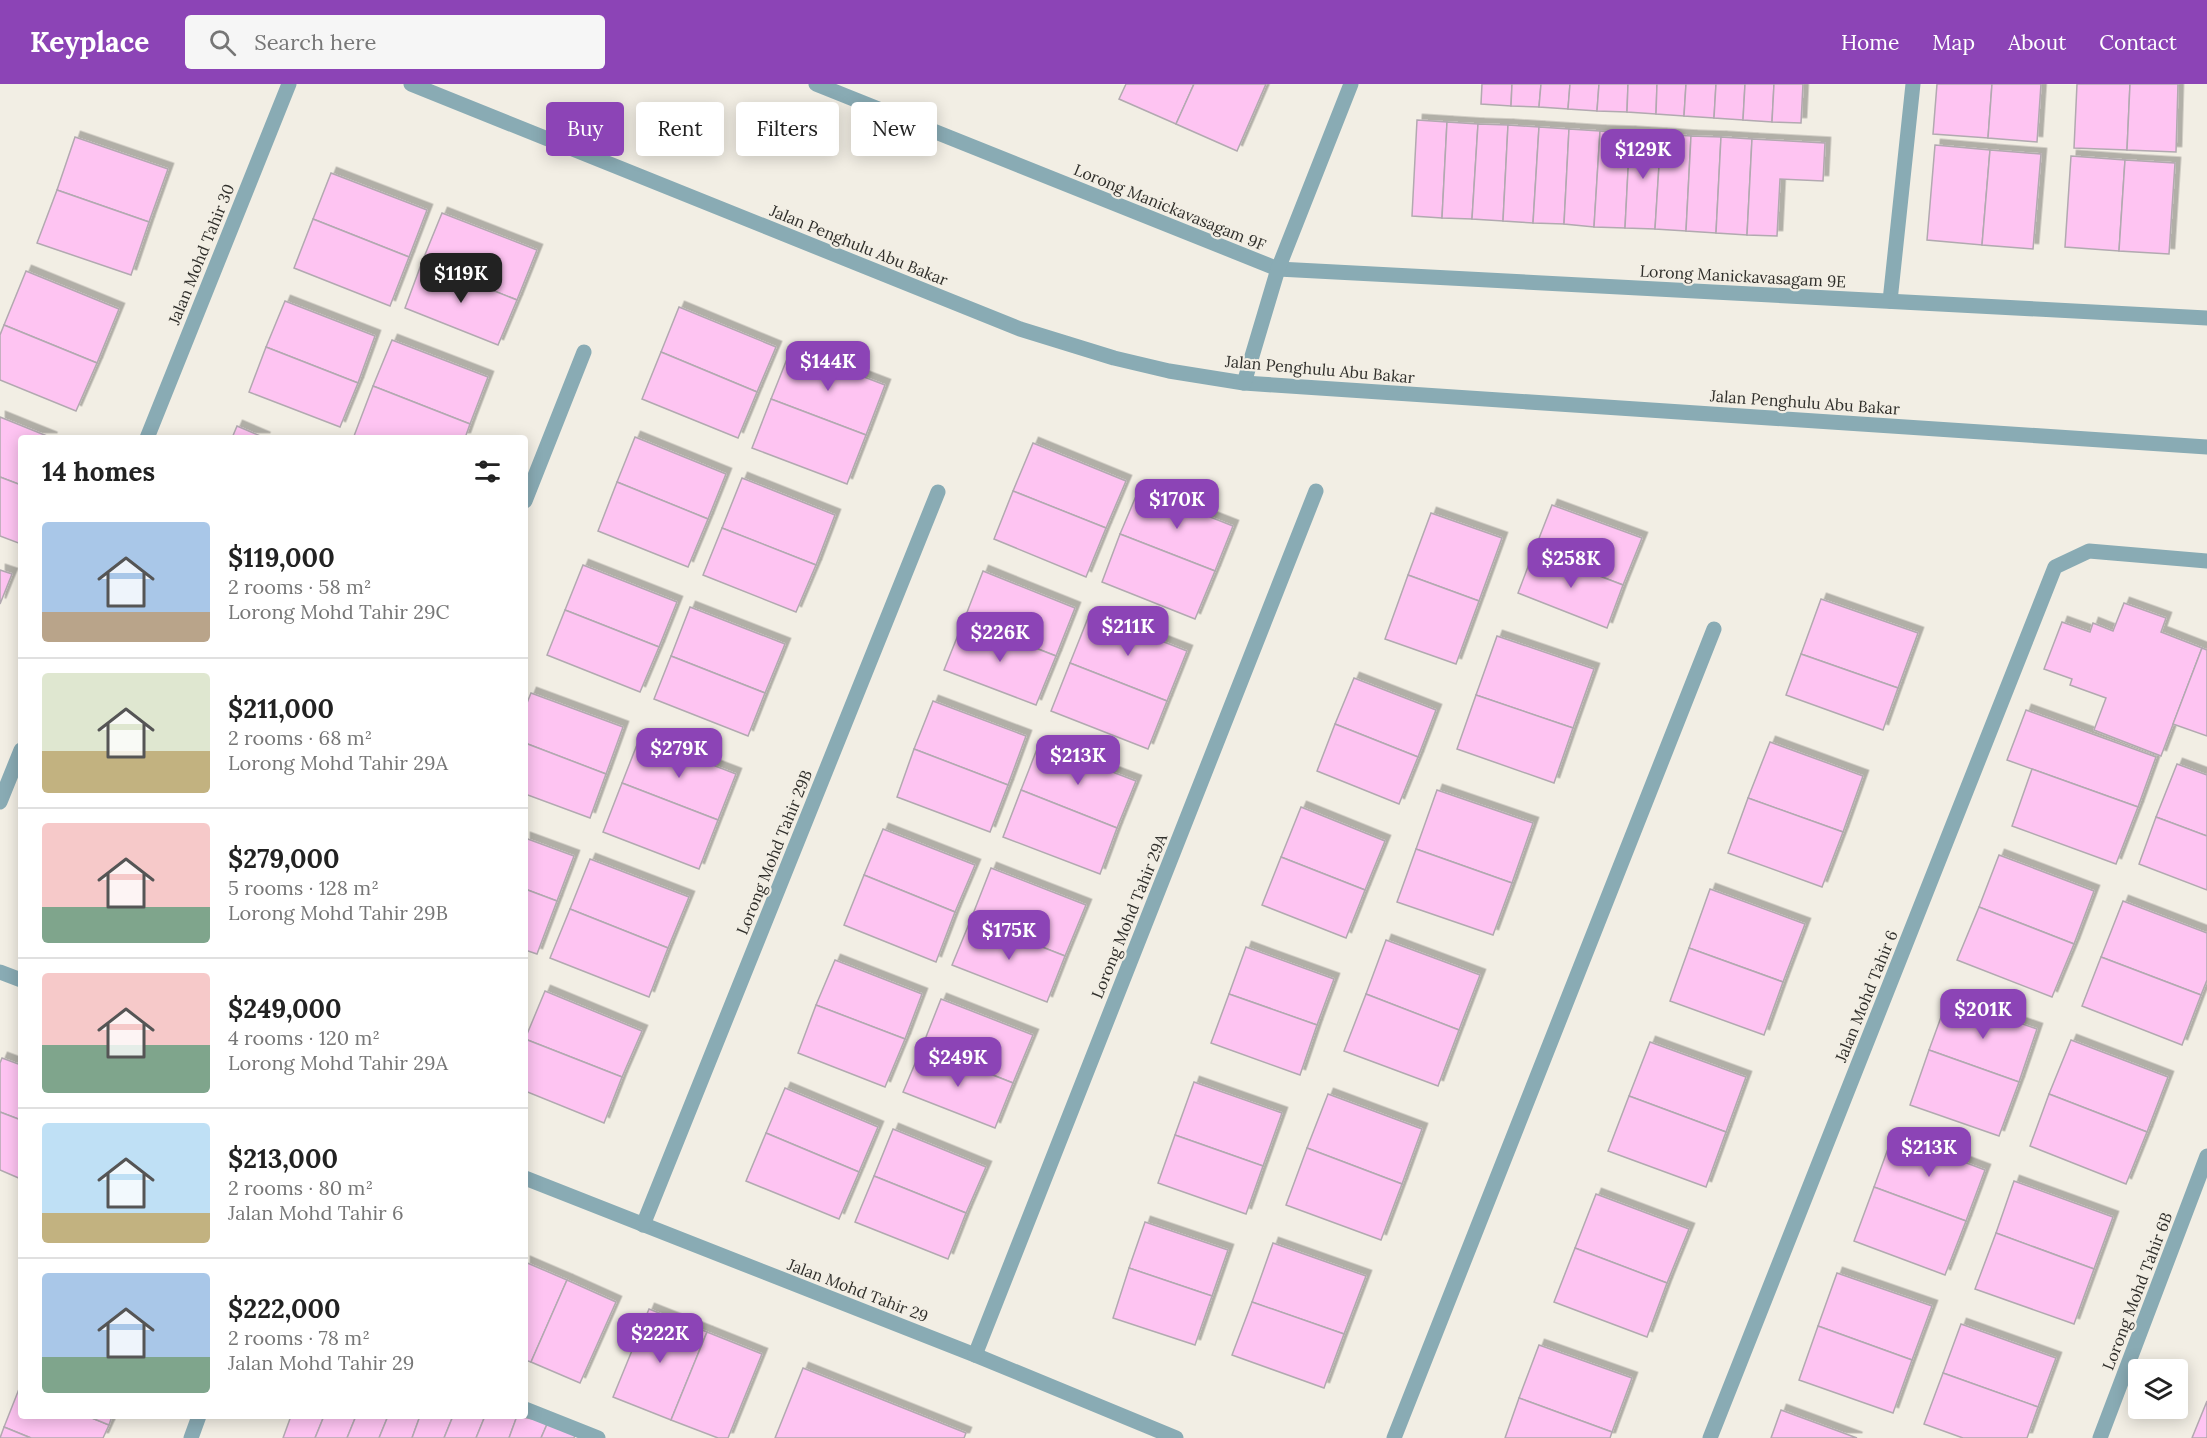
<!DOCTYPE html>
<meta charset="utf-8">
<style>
:root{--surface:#fff;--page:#f6f6f6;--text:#222;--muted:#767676;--line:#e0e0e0;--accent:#8c44b6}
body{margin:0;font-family:Lora,serif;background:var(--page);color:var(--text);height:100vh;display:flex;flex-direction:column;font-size:22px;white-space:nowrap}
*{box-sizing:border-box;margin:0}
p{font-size:20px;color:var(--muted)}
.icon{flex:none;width:33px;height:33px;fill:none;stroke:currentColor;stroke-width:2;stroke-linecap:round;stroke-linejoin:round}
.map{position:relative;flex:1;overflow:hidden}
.sheet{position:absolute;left:18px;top:351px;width:510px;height:984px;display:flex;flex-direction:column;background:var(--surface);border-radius:6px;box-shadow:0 3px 15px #0003}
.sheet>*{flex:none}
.banner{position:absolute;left:546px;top:18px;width:570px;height:54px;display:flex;gap:12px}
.buttons{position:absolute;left:2128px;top:1275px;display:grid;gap:12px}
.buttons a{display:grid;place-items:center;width:60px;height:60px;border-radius:6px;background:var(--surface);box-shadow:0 3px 15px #0003;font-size:30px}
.price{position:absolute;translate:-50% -51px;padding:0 14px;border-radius:12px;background:var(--accent);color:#fff;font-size:20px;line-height:39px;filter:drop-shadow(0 2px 3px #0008)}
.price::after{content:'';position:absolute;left:50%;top:36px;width:18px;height:14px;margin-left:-9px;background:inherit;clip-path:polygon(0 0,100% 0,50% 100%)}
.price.selected{background:#222;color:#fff}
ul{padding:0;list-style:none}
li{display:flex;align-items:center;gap:18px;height:150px;padding:0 24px}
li+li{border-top:2px solid var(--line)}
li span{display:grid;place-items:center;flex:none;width:168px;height:120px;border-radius:6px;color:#555}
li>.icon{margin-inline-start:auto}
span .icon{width:72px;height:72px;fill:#fffc;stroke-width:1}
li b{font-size:26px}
h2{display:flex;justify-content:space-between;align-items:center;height:72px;padding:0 24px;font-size:26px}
.tag{padding:0 21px;border-radius:6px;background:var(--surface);box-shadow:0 3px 15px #0003;font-size:21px;line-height:54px}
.tag.selected{background:var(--accent);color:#fff}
header{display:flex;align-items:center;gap:36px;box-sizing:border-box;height:84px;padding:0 30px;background:var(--accent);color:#fff}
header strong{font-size:28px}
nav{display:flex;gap:33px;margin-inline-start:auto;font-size:21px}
.search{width:420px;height:54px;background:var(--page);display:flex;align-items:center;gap:15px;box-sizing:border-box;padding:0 21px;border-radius:6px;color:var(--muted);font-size:22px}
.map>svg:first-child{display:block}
</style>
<header>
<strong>Keyplace</strong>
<div class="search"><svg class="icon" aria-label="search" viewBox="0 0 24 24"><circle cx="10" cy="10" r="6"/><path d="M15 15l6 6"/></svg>Search here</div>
<nav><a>Home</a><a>Map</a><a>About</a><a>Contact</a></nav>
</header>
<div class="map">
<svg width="2207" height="1354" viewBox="0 0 2207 1354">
<defs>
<filter id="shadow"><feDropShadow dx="5.5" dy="-5.5" stdDeviation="0" flood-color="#0004"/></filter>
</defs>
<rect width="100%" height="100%" fill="#f2eee4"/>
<g fill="#fec4f2" stroke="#b2a9b0" stroke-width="1.5" filter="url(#shadow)">
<polygon points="1126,0 1194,0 1176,40 1119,15"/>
<polygon points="1194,0 1266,0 1237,67 1176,40"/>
<polygon points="1482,0 1512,0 1511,22 1481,20"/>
<polygon points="1512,0 1541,0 1539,23 1511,22"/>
<polygon points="1541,0 1570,0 1568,25 1539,23"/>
<polygon points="1570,0 1599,0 1597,27 1568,25"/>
<polygon points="1599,0 1628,0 1627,28 1597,27"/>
<polygon points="1628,0 1657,0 1656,30 1627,28"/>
<polygon points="1657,0 1686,0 1684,32 1656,30"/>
<polygon points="1686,0 1716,0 1714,34 1684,32"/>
<polygon points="1716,0 1745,0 1743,36 1714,34"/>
<polygon points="1745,0 1774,0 1772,38 1743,36"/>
<polygon points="1774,0 1803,0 1801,39 1772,38"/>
<polygon points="1937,0 1992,0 1988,54 1933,50"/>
<polygon points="1992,0 2041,0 2037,58 1988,54"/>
<polygon points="2077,0 2130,0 2127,66 2074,64"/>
<polygon points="2130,0 2178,0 2176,68 2127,66"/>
<polygon points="1417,36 1447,38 1442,134 1412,132"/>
<polygon points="1447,38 1478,40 1472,135 1442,134"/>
<polygon points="1478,40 1508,41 1503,137 1472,135"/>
<polygon points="1508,41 1539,43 1533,139 1503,137"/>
<polygon points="1539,43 1569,45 1564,140 1533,139"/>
<polygon points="1569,45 1600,47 1594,143 1564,140"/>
<polygon points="1600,47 1630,48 1625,144 1594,143"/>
<polygon points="1630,48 1661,50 1655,145 1625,144"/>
<polygon points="1661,50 1691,52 1686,147 1655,145"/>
<polygon points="1691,52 1721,53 1716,149 1686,147"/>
<polygon points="75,53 168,85 149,138 57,106"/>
<polygon points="1721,53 1752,55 1747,151 1716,149"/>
<polygon points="1752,55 1825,59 1823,97 1780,95 1777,152 1747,151"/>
<polygon points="1935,61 1990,66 1982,161 1927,156"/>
<polygon points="1990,66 2041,70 2033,165 1982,161"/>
<polygon points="2071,72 2125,76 2119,167 2065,163"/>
<polygon points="2125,76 2175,79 2169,170 2119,167"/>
<polygon points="331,89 427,126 409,173 313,135"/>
<polygon points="57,106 149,138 131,191 37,159"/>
<polygon points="442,129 537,166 517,216 422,178"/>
<polygon points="313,135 409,173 390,222 294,184"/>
<polygon points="422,178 517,216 498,261 405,224"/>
<polygon points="26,187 119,225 97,279 4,241"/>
<polygon points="285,217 375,252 358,299 266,263"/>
<polygon points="679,223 776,263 757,308 661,268"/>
<polygon points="4,241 97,279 76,327 0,296 0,251"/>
<polygon points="392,256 488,293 470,340 373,302"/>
<polygon points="266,263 358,299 340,343 249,308"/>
<polygon points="791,265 885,301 866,351 771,315"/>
<polygon points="661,268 757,308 738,354 642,315"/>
<polygon points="373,302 470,340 465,354 359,354 354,352"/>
<polygon points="771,315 866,351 847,400 752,364"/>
<polygon points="0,333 52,354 21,354 21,401 0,393"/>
<polygon points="237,342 265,354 232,354"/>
<polygon points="635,353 726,390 708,435 617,398"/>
<polygon points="1033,359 1126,397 1106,444 1013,407"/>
<polygon points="0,393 21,401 21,460 0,452"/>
<polygon points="742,394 835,431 816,481 722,444"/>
<polygon points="617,398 708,435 688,483 598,447"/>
<polygon points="1139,405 1233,442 1215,487 1120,450"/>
<polygon points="1013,407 1106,444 1086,493 994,455"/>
<polygon points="1552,421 1642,454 1623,501 1534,467"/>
<polygon points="1431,429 1502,454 1479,517 1408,491"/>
<polygon points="722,444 816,481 796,528 703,491"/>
<polygon points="1120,450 1215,487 1195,535 1102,498"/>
<polygon points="1534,467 1623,501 1607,544 1518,509"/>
<polygon points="583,481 677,518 659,563 565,526"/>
<polygon points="0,486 12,490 0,520"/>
<polygon points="983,487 1075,524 1056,572 964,536"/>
<polygon points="1408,491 1479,517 1456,580 1385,555"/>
<polygon points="1821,515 1918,549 1898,604 1801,570"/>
<polygon points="2124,519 2166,534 2161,548 2202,564 2161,672 2094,646 2106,614 2070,601 2072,595 2044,585 2062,538 2090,548 2093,539 2113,547"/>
<polygon points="690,523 785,560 765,609 671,572"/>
<polygon points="565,526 659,563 640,608 547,571"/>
<polygon points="1090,529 1187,567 1167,617 1070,579"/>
<polygon points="964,536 1056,572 1036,621 944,586"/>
<polygon points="1497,552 1594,585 1573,644 1476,611"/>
<polygon points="2202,564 2207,566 2207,652 2173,640"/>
<polygon points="1801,570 1898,604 1883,646 1786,611"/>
<polygon points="671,572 765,609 748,652 654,615"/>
<polygon points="1070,579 1167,617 1148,665 1051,627"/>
<polygon points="1354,594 1436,626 1418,673 1335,640"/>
<polygon points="531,609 623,643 606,690 525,659 525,624"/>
<polygon points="1476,611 1573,644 1554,699 1457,665"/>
<polygon points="933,617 1026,652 1008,701 914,665"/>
<polygon points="2026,626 2156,673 2138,723 2007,676"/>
<polygon points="1335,640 1418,673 1399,720 1317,687"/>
<polygon points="640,653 736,690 718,736 622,699"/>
<polygon points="1770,658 1863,692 1843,748 1748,714"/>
<polygon points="525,659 606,690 590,734 525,710"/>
<polygon points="1039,660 1136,697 1117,744 1021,706"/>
<polygon points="914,665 1008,701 990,748 897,713"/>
<polygon points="2177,680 2207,691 2207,752 2156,733"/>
<polygon points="2032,685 2138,723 2116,780 2012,742"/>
<polygon points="622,699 718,736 699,785 603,748"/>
<polygon points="1021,706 1117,744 1100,790 1003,753"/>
<polygon points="1437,706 1533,739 1512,799 1416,765"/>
<polygon points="1748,714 1843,748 1822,803 1728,769"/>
<polygon points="1301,723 1385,757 1365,806 1281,773"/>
<polygon points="2156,733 2207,752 2207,806 2139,780"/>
<polygon points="883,745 975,781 955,828 864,791"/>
<polygon points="525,754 574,772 557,817 525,805"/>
<polygon points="1416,765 1512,799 1493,851 1397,818"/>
<polygon points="1999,771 2094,807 2074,860 1979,823"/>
<polygon points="1281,773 1365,806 1346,854 1262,821"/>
<polygon points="590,775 689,813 668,864 570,825"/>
<polygon points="991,784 1086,821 1065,872 971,835"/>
<polygon points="864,791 955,828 936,878 844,841"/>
<polygon points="525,805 557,817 537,870 525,866"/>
<polygon points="1710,805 1805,840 1783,898 1689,864"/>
<polygon points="2123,817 2207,849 2207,896 2201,911 2101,873"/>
<polygon points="1979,823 2074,860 2052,913 1957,876"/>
<polygon points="570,825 668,864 649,913 550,874"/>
<polygon points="971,835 1065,872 1047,918 952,881"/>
<polygon points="1386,856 1480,891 1459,946 1366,910"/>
<polygon points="1246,863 1334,895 1317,941 1229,910"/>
<polygon points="1689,864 1783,898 1764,951 1670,917"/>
<polygon points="2101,873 2201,911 2182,961 2082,922"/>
<polygon points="835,876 922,910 905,955 816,921"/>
<polygon points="545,907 642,947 622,993 525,955"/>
<polygon points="1229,910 1317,941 1300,991 1211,959"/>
<polygon points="1366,910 1459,946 1438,1002 1344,967"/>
<polygon points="1948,914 2037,945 2019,998 1929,966"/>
<polygon points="941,915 1033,951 1013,999 922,963"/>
<polygon points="816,921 905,955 885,1003 798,969"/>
<polygon points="525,955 622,993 604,1039 525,1007"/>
<polygon points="2071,956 2168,993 2147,1048 2049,1010"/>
<polygon points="1650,958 1746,993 1726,1048 1629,1012"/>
<polygon points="922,963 1013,999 995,1044 903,1008"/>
<polygon points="1929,966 2019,998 1999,1052 1910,1021"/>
<polygon points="2,974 21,981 21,1036 0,1028 0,979"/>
<polygon points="1194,998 1282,1029 1263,1082 1175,1051"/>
<polygon points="785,1004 878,1043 859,1088 766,1049"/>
<polygon points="1328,1010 1422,1045 1402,1100 1307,1064"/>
<polygon points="2049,1010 2147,1048 2126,1100 2030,1062"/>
<polygon points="1629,1012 1726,1048 1706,1103 1608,1067"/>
<polygon points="0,1028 21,1036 21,1095 0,1086"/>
<polygon points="893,1045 986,1083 966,1129 874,1092"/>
<polygon points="766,1049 859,1088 839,1135 746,1097"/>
<polygon points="1175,1051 1263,1082 1246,1130 1158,1099"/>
<polygon points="1893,1051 1985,1086 1966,1137 1874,1103"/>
<polygon points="1307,1064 1402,1100 1381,1156 1286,1121"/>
<polygon points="874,1092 966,1129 948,1175 855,1138"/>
<polygon points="2014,1097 2113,1133 2094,1185 1996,1149"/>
<polygon points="1874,1103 1966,1137 1945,1191 1854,1157"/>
<polygon points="1596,1110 1689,1145 1667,1199 1575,1164"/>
<polygon points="1145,1138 1228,1166 1212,1212 1129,1184"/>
<polygon points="1996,1149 2094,1185 2074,1240 1975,1205"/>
<polygon points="1273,1159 1366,1192 1344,1250 1252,1218"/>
<polygon points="1575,1164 1667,1199 1647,1253 1554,1218"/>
<polygon points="525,1178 567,1196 531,1278 525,1276"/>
<polygon points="1129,1184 1212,1212 1195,1261 1113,1234"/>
<polygon points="1837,1189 1932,1222 1912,1276 1818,1242"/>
<polygon points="567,1196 616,1218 580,1299 531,1278"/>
<polygon points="1252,1218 1344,1250 1324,1304 1232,1271"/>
<polygon points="649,1225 707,1248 671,1336 613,1313"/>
<polygon points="1961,1240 2056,1274 2038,1323 1943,1289"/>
<polygon points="1818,1242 1912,1276 1893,1329 1799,1296"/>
<polygon points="707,1248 762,1270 728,1354 718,1354 671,1336"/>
<polygon points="1539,1261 1632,1294 1612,1348 1519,1314"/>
<polygon points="803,1284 966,1349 964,1354 775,1354"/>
<polygon points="1943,1289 2038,1323 2027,1354 1963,1354 1924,1340"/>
<polygon points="19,1305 21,1306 21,1332 87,1332 109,1341 103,1354 31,1354 4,1343"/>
<polygon points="1519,1314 1612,1348 1610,1354 1505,1354"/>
<polygon points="2207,1317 2207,1354 2192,1354"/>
<polygon points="1781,1326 1857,1354 1771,1354"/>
<polygon points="87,1332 112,1332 109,1341"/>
<polygon points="291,1332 324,1332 315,1354 283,1354"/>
<polygon points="324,1332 356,1332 347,1354 315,1354"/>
<polygon points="356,1332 388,1332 379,1354 347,1354"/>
<polygon points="388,1332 420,1332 412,1354 379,1354"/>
<polygon points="420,1332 453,1332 444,1354 412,1354"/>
<polygon points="453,1332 485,1332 476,1354 444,1354"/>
<polygon points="485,1332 517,1332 509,1354 476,1354"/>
<polygon points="517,1332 548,1338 541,1354 509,1354"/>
<polygon points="548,1338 576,1349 574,1354 541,1354"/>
<polygon points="4,1343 31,1354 0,1354"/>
</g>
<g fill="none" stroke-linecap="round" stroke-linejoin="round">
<g stroke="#89abb4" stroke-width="15">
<polyline points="1890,217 1913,0"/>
<polyline points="525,1325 598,1354"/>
</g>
<g stroke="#89abb4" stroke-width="15">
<polyline points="411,0 1020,245 1114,274 1169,287 1244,299 2207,363"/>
<polyline points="816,0 1278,185 2207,234"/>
<polyline points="1244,299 1278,185 1351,0"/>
<polyline points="147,354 289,0"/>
<polyline points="525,417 584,268"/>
<polyline points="0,718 21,666"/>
<polyline points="0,888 21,896"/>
<polyline points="525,1094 975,1271 1176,1354"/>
<polyline points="643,1141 938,408"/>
<polyline points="975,1271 1316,407"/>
<polyline points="191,1354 199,1332"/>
<polyline points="1394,1354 1714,545"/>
<polyline points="1710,1354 2055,483 2089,467 2207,477"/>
<polyline points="2100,1354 2207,1072"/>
</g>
</g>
<g text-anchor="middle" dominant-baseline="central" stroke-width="4.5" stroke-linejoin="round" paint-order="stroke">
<g font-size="16" fill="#302f2b" stroke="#f2eee4">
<text transform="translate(1170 123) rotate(22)">Lorong Manickavasagam 9F</text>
<text transform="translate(859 161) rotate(22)">Jalan Penghulu Abu Bakar</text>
<text transform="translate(201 170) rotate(-68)">Jalan Mohd Tahir 30</text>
<text transform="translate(1743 192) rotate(3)">Lorong Manickavasagam 9E</text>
<text transform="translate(1320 285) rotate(5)">Jalan Penghulu Abu Bakar</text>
<text transform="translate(1805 318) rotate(4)">Jalan Penghulu Abu Bakar</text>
<text transform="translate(774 768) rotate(-68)">Lorong Mohd Tahir 29B</text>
<text transform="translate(1129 832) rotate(-68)">Lorong Mohd Tahir 29A</text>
<text transform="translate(1866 912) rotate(-68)">Jalan Mohd Tahir 6</text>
<text transform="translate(858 1206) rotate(21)">Jalan Mohd Tahir 29</text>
<text transform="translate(2137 1207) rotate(-69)">Lorong Mohd Tahir 6B</text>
</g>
</g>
</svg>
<div class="buttons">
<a><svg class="icon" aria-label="layers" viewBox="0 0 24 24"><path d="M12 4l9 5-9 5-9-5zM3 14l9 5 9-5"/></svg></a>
</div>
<b class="price" style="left:1643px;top:96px">$129K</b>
<b class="price selected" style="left:461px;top:220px">$119K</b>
<b class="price" style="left:828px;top:308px">$144K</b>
<b class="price" style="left:1177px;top:446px">$170K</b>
<b class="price" style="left:1571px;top:505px">$258K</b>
<b class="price" style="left:1128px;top:573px">$211K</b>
<b class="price" style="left:1000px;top:579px">$226K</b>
<b class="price" style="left:679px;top:695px">$279K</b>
<b class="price" style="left:1078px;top:702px">$213K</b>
<b class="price" style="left:1009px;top:877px">$175K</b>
<b class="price" style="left:1983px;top:956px">$201K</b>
<b class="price" style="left:958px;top:1004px">$249K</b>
<b class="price" style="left:1929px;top:1094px">$213K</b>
<b class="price" style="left:660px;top:1280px">$222K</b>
<div class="banner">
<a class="tag selected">Buy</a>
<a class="tag">Rent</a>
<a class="tag">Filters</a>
<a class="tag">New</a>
</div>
<section class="sheet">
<h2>14 homes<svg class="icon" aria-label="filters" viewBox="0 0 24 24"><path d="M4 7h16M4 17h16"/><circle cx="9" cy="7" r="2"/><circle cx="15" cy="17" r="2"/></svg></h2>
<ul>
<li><span style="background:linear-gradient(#a9c7e8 75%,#b9a48a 0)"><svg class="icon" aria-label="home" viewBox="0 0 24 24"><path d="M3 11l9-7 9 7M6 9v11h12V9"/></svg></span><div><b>$119,000</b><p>2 rooms · 58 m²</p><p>Lorong Mohd Tahir 29C</p></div></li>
<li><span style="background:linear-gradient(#dfe7d0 65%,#c2b280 0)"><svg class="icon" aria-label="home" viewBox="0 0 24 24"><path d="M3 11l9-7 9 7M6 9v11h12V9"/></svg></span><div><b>$211,000</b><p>2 rooms · 68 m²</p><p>Lorong Mohd Tahir 29A</p></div></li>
<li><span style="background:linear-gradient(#f6c9c9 70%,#7fa58c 0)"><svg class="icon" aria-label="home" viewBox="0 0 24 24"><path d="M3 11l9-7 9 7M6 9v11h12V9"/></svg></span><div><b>$279,000</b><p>5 rooms · 128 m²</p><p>Lorong Mohd Tahir 29B</p></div></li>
<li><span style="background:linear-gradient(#f6c9c9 60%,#7fa58c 0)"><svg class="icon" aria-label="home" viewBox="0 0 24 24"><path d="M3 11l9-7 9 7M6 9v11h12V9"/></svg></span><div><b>$249,000</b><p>4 rooms · 120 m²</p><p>Lorong Mohd Tahir 29A</p></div></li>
<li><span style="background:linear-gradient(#bfe0f5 75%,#c2b280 0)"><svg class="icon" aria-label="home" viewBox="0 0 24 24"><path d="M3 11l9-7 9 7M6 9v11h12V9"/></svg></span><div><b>$213,000</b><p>2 rooms · 80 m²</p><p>Jalan Mohd Tahir 6</p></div></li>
<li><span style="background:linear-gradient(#a9c7e8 70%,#7fa58c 0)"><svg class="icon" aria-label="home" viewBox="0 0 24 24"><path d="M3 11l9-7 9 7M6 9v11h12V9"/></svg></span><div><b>$222,000</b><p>2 rooms · 78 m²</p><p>Jalan Mohd Tahir 29</p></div></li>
</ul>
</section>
</div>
